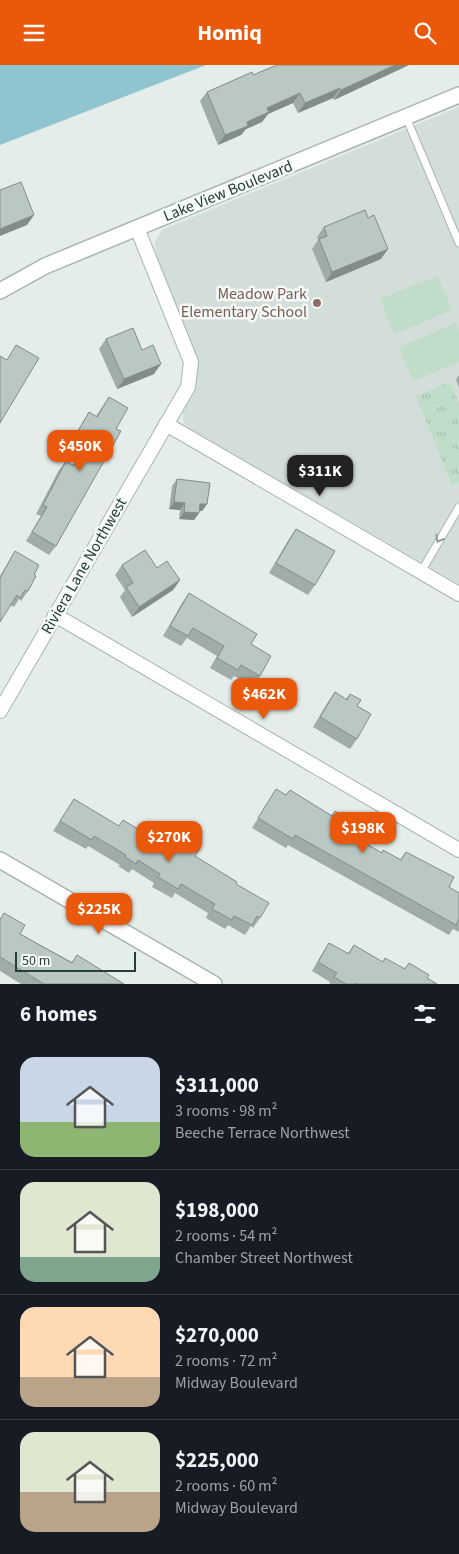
<!DOCTYPE html>
<meta charset="utf-8">
<style>
:root{--surface:#171b24;--page:#20242c;--text:#f1f3f6;--muted:#9ea1a6;--line:#363941;--accent:#ea580c}
body{margin:0;font-family:"Source Sans 3",sans-serif;background:var(--page);color:var(--text);height:100vh;display:flex;flex-direction:column;font-size:19px;white-space:nowrap}
*{box-sizing:border-box;margin:0}
p{font-size:16px;color:var(--muted)}
.icon{flex:none;width:28px;height:28px;fill:none;stroke:currentColor;stroke-width:2;stroke-linecap:round;stroke-linejoin:round}
.map{position:relative;height:919px;overflow:hidden}
.details{display:flex;flex-direction:column;background:var(--surface);flex:1}
.details>*{flex:none}
.scale{position:absolute;left:15px;bottom:12px;width:121px;box-sizing:border-box;padding-left:5px;border:2px solid #253e38;border-top:0;font-size:14px;line-height:18px;white-space:nowrap;color:#253e38;-webkit-text-stroke:4px #f5faf8;paint-order:stroke}
.price{position:absolute;translate:-50% -42px;padding:0 11px;border-radius:10px;background:var(--accent);color:#fff;font-size:16px;line-height:32px;filter:drop-shadow(0 1px 2px #0008)}
.price::after{content:'';position:absolute;left:50%;top:30px;width:15px;height:11px;margin-left:-8px;background:inherit;clip-path:polygon(0 0,100% 0,50% 100%)}
.price.selected{background:#222;color:#fff}
ul{padding:0;list-style:none}
li{display:flex;align-items:center;gap:15px;height:125px;padding:0 20px}
li+li{border-top:1px solid var(--line)}
li span{display:grid;place-items:center;flex:none;width:140px;height:100px;border-radius:15px;color:#555}
li>.icon{margin-inline-start:auto}
span .icon{width:60px;height:60px;fill:#fffc;stroke-width:1}
li b{font-size:21px}
h2{display:flex;justify-content:space-between;align-items:center;height:60px;padding:0 20px;font-size:21px}
header{display:flex;justify-content:space-between;align-items:center;height:65px;padding:0 20px;background:var(--accent);color:#fff;font-size:22px;font-weight:700}
.map>svg:first-child{display:block}
</style>
<header><svg class="icon" aria-label="menu" viewBox="0 0 24 24"><path d="M4 6h16M4 12h16M4 18h16"/></svg>Homiq<svg class="icon" aria-label="search" viewBox="0 0 24 24"><circle cx="10" cy="10" r="6"/><path d="M15 15l6 6"/></svg></header>
<div class="map">
<svg width="459" height="919" viewBox="0 0 459 919">
<defs>
<pattern id="park-tufts" width="24" height="20" patternUnits="userSpaceOnUse" patternTransform="scale(1.25)"><rect width="24" height="20" fill="#bfddc8"/><path d="M3 7l-1-3M5 7V3M7 7l1-3M15 17l-1-3M17 17v-4M19 17l1-3" fill="none" stroke="#a4bfad"/></pattern>
</defs>
<rect width="100%" height="100%" fill="#e5edea"/>
<polygon fill="#d3ddd9" points="459,42 459,519 187,362 183,355 183,347 195,321 197,306 194,286 156,189 155,177 162,165"/>
<g fill="#bfddc8">
<polygon points="437,211 452,245 394,269 380,234"/>
<polygon points="456,258 459,266 459,297 413,316 399,282"/>
</g>
<polygon fill="url(#park-tufts)" points="450,317 459,338 459,417 452,420 416,331"/>
<polygon fill="#90c4cf" points="0,0 206,0 0,80"/>
<g fill="none" stroke-linecap="round" stroke-linejoin="round">
<g stroke="#a8b5b1" stroke-width="9">
<g id="service">
<polyline points="406,52 459,178"/>
<polyline points="421,507 459,442"/>
</g>
</g>
<g stroke="#a8b5b1" stroke-width="16">
<g id="minor">
<polyline points="166,359 459,529"/>
<polyline points="55,550 459,785"/>
<polyline points="0,646 188,322 191,297 137,163"/>
</g>
</g>
<g stroke="#a8b5b1" stroke-width="18">
<g id="tertiary">
<polyline points="0,226 45,201 459,30"/>
<polyline points="0,795 214,919"/>
</g>
</g>
<use href="#service" stroke="#fff" stroke-width="7"/>
<use href="#minor" stroke="#fff" stroke-width="14"/>
<use href="#tertiary" stroke="#fff" stroke-width="15"/>
</g>
<g fill="#a0aca8">
<polygon points="277,0 409,0 334,35 333,33 298,48 293,38 268,49 262,57 246,64 241,70 218,80 200,36 207,27 253,10"/>
<polygon points="324,162 381,194 326,217 312,184 318,175 317,172"/>
<polygon points="106,274 142,285 154,309 117,324 99,284"/>
<polygon points="458,311 459,311 459,322 456,315"/>
<polygon points="109,332 116,364 56,481 49,490 26,476 41,451 36,449 59,405 66,396 73,400 83,382 72,375 89,347 96,351"/>
<polygon points="177,414 207,439 202,446 199,446 199,448 194,455 179,454 180,445 169,444 172,421"/>
<polygon points="296,464 315,520 308,530 269,508 289,474"/>
<polygon points="15,486 34,510 28,526 21,536 19,534 14,542 10,540 0,557 0,511"/>
<polygon points="122,500 157,503 180,515 173,525 132,552 120,532 125,525 115,510"/>
<polygon points="189,528 251,579 260,611 253,621 234,611 231,615 210,603 217,591 187,573 181,581 163,571 182,538"/>
<polygon points="335,627 346,634 350,629 357,641 357,674 350,684 313,662 328,637"/>
<polygon points="276,724 286,730 290,725 332,751 335,746 344,766 382,788 400,795 406,787 449,822 459,828 459,867 453,864 449,870 288,780 286,783 252,763"/>
<polygon points="74,734 119,761 123,755 173,786 182,772 195,791 236,819 260,853 253,863 251,861 245,870 228,860 225,864 206,853 208,848 175,828 172,833 152,822 154,818 132,804 129,808 118,801 120,800 88,781 86,784 53,766"/>
<polygon points="4,848 20,869 72,897 77,890 124,919 21,919 0,906 0,854"/>
<polygon points="329,878 348,888 354,880 382,897 404,904 409,898 427,913 437,919 329,919 330,917 312,906 323,887"/>
</g>
<g fill="#828c88">
<polygon points="395,0 409,0 334,35 341,25"/>
<polygon points="340,23 333,33 298,48 305,38"/>
<polygon points="300,28 293,38 268,49 262,57 246,64 241,70 218,80 225,70 247,57 267,43"/>
<polygon points="34,150 27,160 0,171 0,164"/>
<polygon points="388,184 381,194 326,217 332,207"/>
<polygon points="161,299 154,309 117,324 124,314"/>
<polygon points="174,437 185,438 180,445 169,444"/>
<polygon points="200,439 207,439 202,446 195,446"/>
<polygon points="184,447 199,448 194,455 179,454"/>
<polygon points="180,515 173,525 132,552 139,542"/>
</g>
<g fill="#bac8c3" stroke="#828c88">
<polygon points="277,0 395,0 341,25 340,23 305,38 300,28 267,43 269,47 247,57 248,61 225,70 207,27 252,7 253,10"/>
<polygon points="21,117 34,150 0,164 0,125"/>
<polygon points="365,145 368,153 374,150 388,184 332,207 319,174 327,171 324,162"/>
<polygon points="133,263 142,285 153,280 161,299 124,314 106,274"/>
<polygon points="16,280 39,293 0,358 0,291 7,295"/>
<polygon points="109,332 128,343 116,364 121,366 56,481 32,467 47,442 43,440 66,396 74,401 89,373 78,366 89,347 97,352"/>
<polygon points="177,414 210,418 207,439 200,439 199,448 184,447 185,438 174,437"/>
<polygon points="296,464 335,486 315,520 276,498"/>
<polygon points="145,485 157,503 167,496 180,515 139,542 126,522 133,518 122,500"/>
<polygon points="15,486 39,500 34,510 36,511 28,526 25,525 20,533 17,530 0,557 0,513"/>
<polygon points="189,528 257,569 251,579 271,591 260,611 241,600 238,605 217,593 224,581 193,563 188,571 170,561"/>
<polygon points="335,627 347,635 350,629 361,635 357,641 371,649 357,674 320,652"/>
<polygon points="276,724 286,730 290,725 332,751 335,746 351,755 344,766 382,788 383,785 401,795 406,787 454,812 449,822 459,828 459,854 456,860 295,770 293,774 258,753"/>
<polygon points="74,734 119,761 123,755 174,786 182,772 200,783 195,791 237,817 236,819 269,838 260,853 257,851 252,860 234,851 232,855 212,844 215,839 181,819 178,824 158,812 160,809 138,795 136,799 125,792 126,790 94,771 92,775 60,756"/>
<polygon points="4,848 25,860 20,869 72,898 77,890 124,919 44,919 0,892 0,855"/>
<polygon points="329,878 349,889 354,880 383,897 385,893 405,904 409,898 429,910 427,913 437,919 358,919 356,918 356,919 346,919 334,912 337,908 318,897"/>
</g>
<defs><path id="oneway-chevron" d="M-2-3.5L2.5 0L-2 3.5" fill="none" stroke-width="1.6" stroke-linecap="round" stroke-linejoin="round" transform="scale(1.25)"/></defs>
<use stroke="#929e9c" href="#oneway-chevron" transform="translate(439 474) rotate(119)"/>
<circle fill="#8d6e63" stroke="#f5faf8" stroke-width="2" cx="317" cy="238" r="5"/>
<g text-anchor="middle" dominant-baseline="central" stroke-width="5" stroke-linejoin="round" paint-order="stroke">
<g font-size="16" fill="#253e38" stroke="#f5faf8">
<text transform="translate(228 126) rotate(-22)">Lake View Boulevard</text>
<text transform="translate(84 501) rotate(-60)">Riviera Lane Northwest</text>
</g>
<g font-size="16" fill="#785e54" stroke="#f5faf8" text-anchor="end">
<text x="307" y="229">Meadow Park<tspan x="307" dy="18">Elementary School</tspan></text>
</g>
</g>
</svg>
<div class="scale">50 m</div>
<b class="price" style="left:80px;top:407px">$450K</b>
<b class="price selected" style="left:320px;top:432px">$311K</b>
<b class="price" style="left:264px;top:655px">$462K</b>
<b class="price" style="left:363px;top:789px">$198K</b>
<b class="price" style="left:169px;top:798px">$270K</b>
<b class="price" style="left:99px;top:870px">$225K</b>
</div>
<section class="details">
<h2>6 homes<svg class="icon" aria-label="filters" viewBox="0 0 24 24"><path d="M4 7h16M4 17h16"/><circle cx="9" cy="7" r="2"/><circle cx="15" cy="17" r="2"/></svg></h2>
<ul>
<li><span style="background:linear-gradient(#c9d6e8 65%,#8fb573 0)"><svg class="icon" aria-label="home" viewBox="0 0 24 24"><path d="M3 11l9-7 9 7M6 9v11h12V9"/></svg></span><div><b>$311,000</b><p>3 rooms · 98 m²</p><p>Beeche Terrace Northwest</p></div></li>
<li><span style="background:linear-gradient(#dfe7d0 75%,#7fa58c 0)"><svg class="icon" aria-label="home" viewBox="0 0 24 24"><path d="M3 11l9-7 9 7M6 9v11h12V9"/></svg></span><div><b>$198,000</b><p>2 rooms · 54 m²</p><p>Chamber Street Northwest</p></div></li>
<li><span style="background:linear-gradient(#ffd9b3 70%,#b9a48a 0)"><svg class="icon" aria-label="home" viewBox="0 0 24 24"><path d="M3 11l9-7 9 7M6 9v11h12V9"/></svg></span><div><b>$270,000</b><p>2 rooms · 72 m²</p><p>Midway Boulevard</p></div></li>
<li><span style="background:linear-gradient(#dfe7d0 60%,#b9a48a 0)"><svg class="icon" aria-label="home" viewBox="0 0 24 24"><path d="M3 11l9-7 9 7M6 9v11h12V9"/></svg></span><div><b>$225,000</b><p>2 rooms · 60 m²</p><p>Midway Boulevard</p></div></li>
</ul>
</section>
